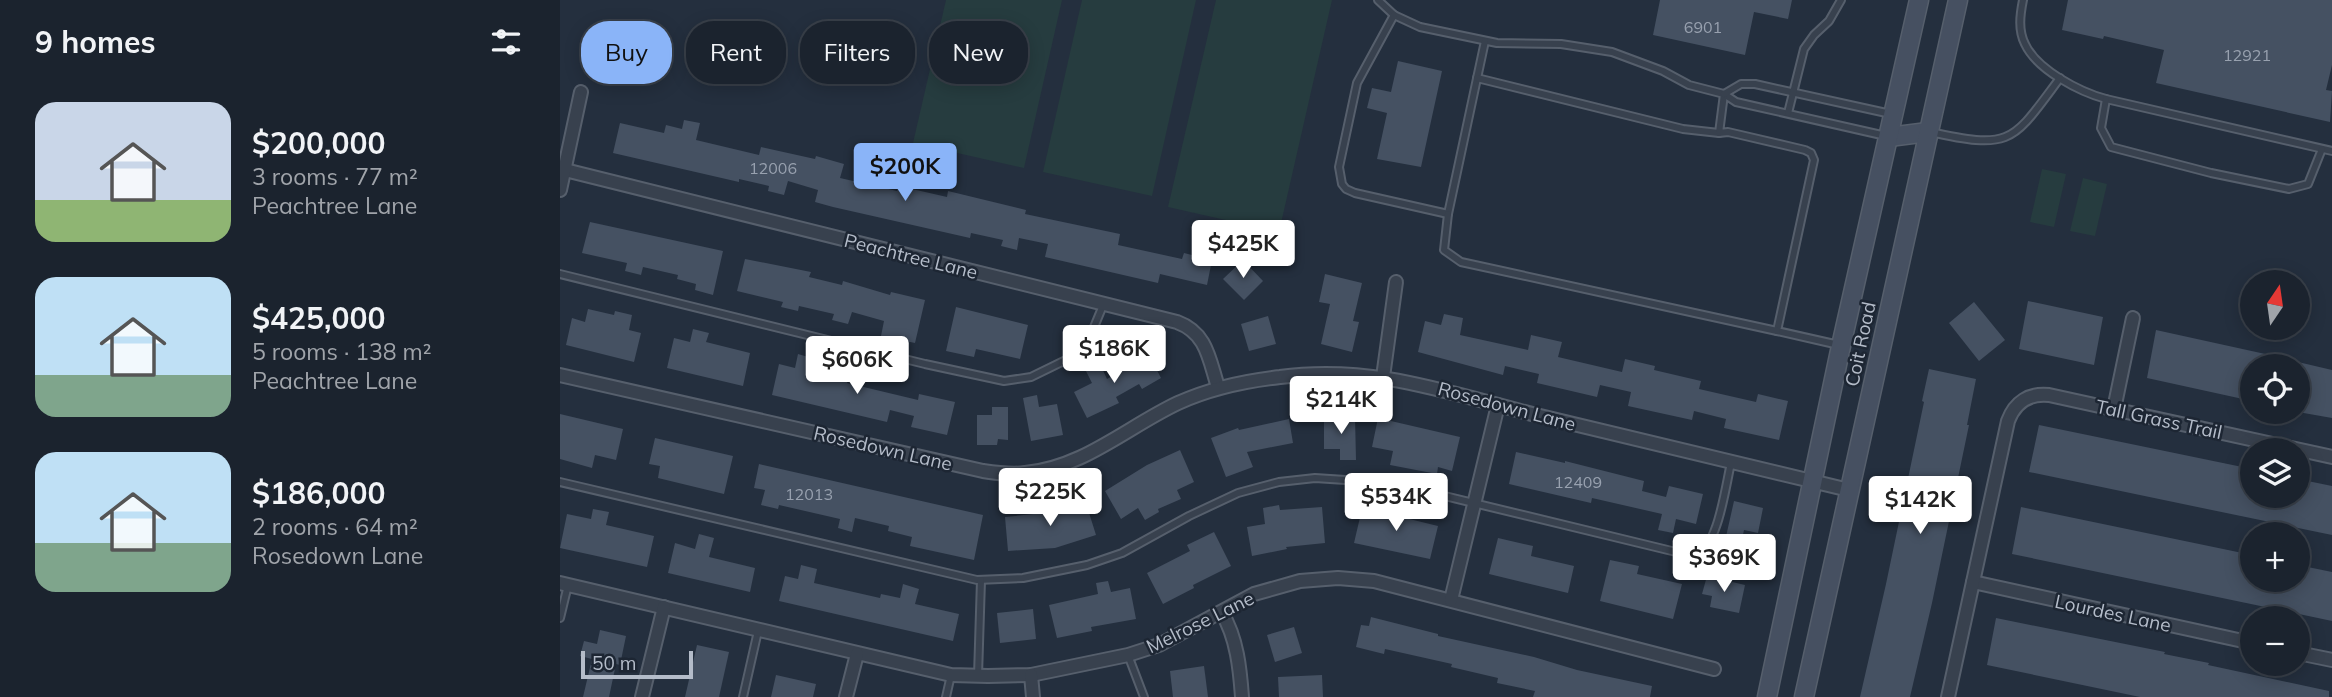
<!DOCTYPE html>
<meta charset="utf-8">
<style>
:root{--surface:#1b232e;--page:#282f3a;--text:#f1f3f6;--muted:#a0a4aa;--line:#39404a;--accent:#8ab4f8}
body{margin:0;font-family:Mulish,sans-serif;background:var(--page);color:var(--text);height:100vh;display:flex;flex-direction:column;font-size:26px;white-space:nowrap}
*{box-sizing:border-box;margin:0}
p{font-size:23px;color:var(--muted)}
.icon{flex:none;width:38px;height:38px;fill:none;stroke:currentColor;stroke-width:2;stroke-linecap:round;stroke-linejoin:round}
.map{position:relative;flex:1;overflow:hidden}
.details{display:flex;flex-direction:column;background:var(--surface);width:560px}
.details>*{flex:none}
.hud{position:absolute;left:21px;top:21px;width:665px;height:63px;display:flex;gap:14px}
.needle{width:46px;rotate:13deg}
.controls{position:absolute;left:1680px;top:270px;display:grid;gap:14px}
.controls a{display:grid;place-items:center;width:70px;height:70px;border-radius:50%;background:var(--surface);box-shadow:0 4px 18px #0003,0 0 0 2px var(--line);font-size:35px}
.scale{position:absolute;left:21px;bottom:18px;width:112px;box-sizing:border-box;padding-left:7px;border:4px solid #b4bcc9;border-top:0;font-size:19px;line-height:24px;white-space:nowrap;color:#b4bcc9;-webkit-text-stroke:5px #1d2633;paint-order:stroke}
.price{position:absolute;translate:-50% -60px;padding:0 16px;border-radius:7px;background:#fff;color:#222;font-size:23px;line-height:46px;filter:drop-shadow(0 2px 4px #0008)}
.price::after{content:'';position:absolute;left:50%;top:42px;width:21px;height:16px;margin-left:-10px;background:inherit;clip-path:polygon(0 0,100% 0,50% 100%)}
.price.active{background:var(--accent);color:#111}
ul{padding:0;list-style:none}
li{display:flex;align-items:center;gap:21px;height:175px;padding:0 35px}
li span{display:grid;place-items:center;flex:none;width:196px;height:140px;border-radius:21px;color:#555}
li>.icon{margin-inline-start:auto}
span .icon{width:84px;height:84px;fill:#fffc;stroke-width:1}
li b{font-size:30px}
h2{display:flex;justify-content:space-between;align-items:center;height:84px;padding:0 35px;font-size:30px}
.chip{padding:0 24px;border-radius:28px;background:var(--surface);box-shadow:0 4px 18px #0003,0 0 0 2px var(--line);font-size:24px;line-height:63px}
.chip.active{background:var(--accent);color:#111}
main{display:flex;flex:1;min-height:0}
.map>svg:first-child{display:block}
</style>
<main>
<section class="details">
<h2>9 homes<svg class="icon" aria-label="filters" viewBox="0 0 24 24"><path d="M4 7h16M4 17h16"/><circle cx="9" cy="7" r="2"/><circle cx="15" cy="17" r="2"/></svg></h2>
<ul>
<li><span style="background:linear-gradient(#c9d6e8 70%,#8fb573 0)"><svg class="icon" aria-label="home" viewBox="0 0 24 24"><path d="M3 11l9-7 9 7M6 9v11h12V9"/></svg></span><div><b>$200,000</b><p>3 rooms · 77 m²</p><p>Peachtree Lane</p></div></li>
<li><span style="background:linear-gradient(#bfe0f5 70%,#7fa58c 0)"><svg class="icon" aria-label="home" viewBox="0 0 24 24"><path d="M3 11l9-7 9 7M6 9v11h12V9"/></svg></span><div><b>$425,000</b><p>5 rooms · 138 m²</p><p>Peachtree Lane</p></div></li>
<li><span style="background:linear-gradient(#bfe0f5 65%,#7fa58c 0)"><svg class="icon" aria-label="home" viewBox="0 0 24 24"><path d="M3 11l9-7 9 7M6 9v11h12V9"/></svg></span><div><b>$186,000</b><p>2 rooms · 64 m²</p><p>Rosedown Lane</p></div></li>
</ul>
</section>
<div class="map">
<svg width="1772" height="697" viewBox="0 0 1772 697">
<rect width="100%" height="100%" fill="#242f3e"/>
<g fill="#263c3f">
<polygon points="386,0 502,0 464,168 353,143"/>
<polygon points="522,0 636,0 592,196 483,172"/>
<polygon points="656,0 772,0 719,232 608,207"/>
<polygon points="1482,169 1506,174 1494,227 1470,222"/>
<polygon points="1523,178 1547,184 1535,236 1510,231"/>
</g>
<g fill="#455162">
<polygon points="1100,0 1232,0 1228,19 1194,12 1185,55 1093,35"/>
<polygon points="1508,0 1772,0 1772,65 1766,90 1772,91 1770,122 1596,83 1604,50 1544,36 1543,39 1502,30"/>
<polygon points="838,61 882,71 861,167 817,159 827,113 807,108 812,88 831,92"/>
<polygon points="124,120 140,123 136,140 199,155 201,147 255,159 256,156 284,164 280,178 337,191 339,186 387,197 388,191 466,210 465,214 560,234 558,245 622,259 624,253 652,260 647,285 600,274 598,283 485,257 488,244 459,238 457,250 441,246 443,240 411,233 410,238 273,207 255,202 258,190 228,181 224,195 208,191 209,186 179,179 179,182 53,153 60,123 104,133 106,125 122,129"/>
<polygon points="30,222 163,251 153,295 135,290 136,284 117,279 118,275 83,267 81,275 65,271 67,263 22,253"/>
<polygon points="185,259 251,272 249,277 282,285 283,281 330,295 331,292 365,300 355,343 321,336 324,321 292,312 288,324 272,320 274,314 239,306 238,311 221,307 223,302 177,291"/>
<polygon points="683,260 703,281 684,300 663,279"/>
<polygon points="765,274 802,283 793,321 799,322 792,352 761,344 770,304 759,302"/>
<polygon points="1468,301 1543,317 1534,365 1459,349"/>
<polygon points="1414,302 1445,340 1419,361 1389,323"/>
<polygon points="396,307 468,325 460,359 416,349 414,357 386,351"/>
<polygon points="28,309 54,315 55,311 72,315 69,330 81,333 74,362 6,345 12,318 25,322"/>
<polygon points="884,314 903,318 900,335 968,350 971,335 1002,342 998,357 1062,372 1065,359 1095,366 1094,370 1141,381 1139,389 1196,402 1198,394 1228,401 1219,440 1164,428 1166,419 1134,411 1132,420 1068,406 1071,392 1040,385 1037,397 977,383 979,374 945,366 943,375 858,352 865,321 881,325"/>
<polygon points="708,316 716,344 689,351 681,324"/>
<polygon points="133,329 149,333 146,342 190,353 183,386 107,368 114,338 130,342"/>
<polygon points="1596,330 1733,360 1733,366 1692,366 1692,401 1587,378"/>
<polygon points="238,354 279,366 277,373 289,376 287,383 358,400 359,394 395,402 387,435 351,427 354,416 330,410 327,422 212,395 219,364 235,368"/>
<polygon points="589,355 601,378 582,389 579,384 556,397 559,403 527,418 514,392 532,383 525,369 539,362 547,379"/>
<polygon points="1738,362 1772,370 1772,418 1738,412"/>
<polygon points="1369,369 1416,379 1407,425 1409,425 1372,603 1350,697 1300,697 1326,584 1364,402 1362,401"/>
<polygon points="477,395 479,407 497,404 503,435 471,441 463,398"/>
<polygon points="432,407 448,407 448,440 438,439 437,445 417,445 417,415 432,415"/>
<polygon points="0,414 63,429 56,460 35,455 32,468 0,459"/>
<polygon points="764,417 795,417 796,460 780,460 780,449 764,449"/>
<polygon points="818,418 900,437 892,471 878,467 877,474 830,465 833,451 812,447"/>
<polygon points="729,419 733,443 687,452 693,467 666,477 651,438 678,428 679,430"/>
<polygon points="1479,425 1692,469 1689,495 1738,495 1738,479 1772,486 1772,535 1469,472"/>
<polygon points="95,438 173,456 164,494 98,478 100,466 89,464"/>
<polygon points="620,450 634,482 617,490 621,499 598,509 599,512 585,520 578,508 561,519 545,491 587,465"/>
<polygon points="956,452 1005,463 1005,461 1084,481 1082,491 1106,497 1109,486 1143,494 1136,524 1116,519 1113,533 1098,530 1102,514 1032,498 1031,503 949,484"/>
<polygon points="199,464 423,515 414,560 350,546 352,537 328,531 329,526 295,518 292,532 278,528 280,519 219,505 218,509 201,505 205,490 194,488"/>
<polygon points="525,500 536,535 495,548 448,551 445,517 483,513"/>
<polygon points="1174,501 1203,508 1198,533 1184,530 1181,544 1165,541"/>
<polygon points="820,503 835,506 833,515 878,526 870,559 794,543 801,513 817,516"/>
<polygon points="719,505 720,510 762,507 765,543 726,547 727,549 692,556 687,527 705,524 703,508"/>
<polygon points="1461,507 1692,555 1692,579 1738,579 1738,565 1772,572 1772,621 1452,554"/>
<polygon points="33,509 49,512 46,525 94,536 87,567 0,548 7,514 31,519"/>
<polygon points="654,532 671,566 633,585 634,588 603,604 587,573 630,551 627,545"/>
<polygon points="139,534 154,538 149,557 195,568 190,592 108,573 115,543 135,549"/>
<polygon points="938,538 973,546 971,556 1014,566 1008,593 929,574"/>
<polygon points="1050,560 1079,566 1077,574 1122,584 1113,619 1040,601"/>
<polygon points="241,565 257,569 254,583 320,598 321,594 340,598 343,584 359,589 355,604 399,614 393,641 219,601 225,576 238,579"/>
<polygon points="1147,576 1185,585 1179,613 1150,607 1152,596 1142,594"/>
<polygon points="548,581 551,592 570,588 576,619 531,627 532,631 497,638 489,605 538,594 536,583"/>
<polygon points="473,609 476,639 440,643 437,613"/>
<polygon points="811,617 878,634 878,636 974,657 1017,670 1092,686 1090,697 973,697 975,691 937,683 938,678 891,667 892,664 825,649 824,654 796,647 801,625 809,626"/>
<polygon points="1436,618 1605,652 1604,654 1649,663 1648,665 1769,691 1769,697 1580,697 1427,665"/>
<polygon points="734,627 742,653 715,662 707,635"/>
<polygon points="40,630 66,636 60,665 56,664 49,697 23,697 32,659 20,656 24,641 37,644"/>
<polygon points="137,645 169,652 159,697 125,697"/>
<polygon points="644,666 648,697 613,697 610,671"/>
<polygon points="216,675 256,684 253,697 211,697"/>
<polygon points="762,675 763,697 719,697 718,677"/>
</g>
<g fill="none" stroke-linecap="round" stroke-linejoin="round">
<g stroke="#565f6c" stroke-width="10">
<g id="lane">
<polyline points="818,0 834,15 860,27 937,43 1001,44 1052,52 1103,71 1129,85 1164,94 1176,102 1326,136"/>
<path d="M1463,0C1460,15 1458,30 1465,44C1477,70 1520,92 1546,99L1772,151"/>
<polyline points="834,15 797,83 779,167 782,184 786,189 795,193 888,214 925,41"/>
<polyline points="917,78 1123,129 1159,133"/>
<polyline points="1164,94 1159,133 1168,132 1245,150 1251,153 1254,160 1217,331 1279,345"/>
<polyline points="1164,94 1181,84 1195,84 1331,114"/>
<polyline points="1546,99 1541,128 1551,147 1651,173 1729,189 1748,184 1762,149"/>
<polyline points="1228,113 1244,49 1254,35 1269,21 1281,0"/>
<path d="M1370,132C1453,150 1452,142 1500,78"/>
<polyline points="888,214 884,250 901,262 1217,331"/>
<polyline points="0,274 365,364 444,381 471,377 516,355 527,344 544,303"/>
<path d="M0,482L417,580L463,578L527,565L562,553L629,516L678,493L719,482L755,478L831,483L1116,552C1124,553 1135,556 1142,550C1159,538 1166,484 1171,463"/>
<polyline points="0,618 8,585"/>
<polyline points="568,655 584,697"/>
<polyline points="418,676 421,580"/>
<polyline points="183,697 198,631"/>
<polyline points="386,697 391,675"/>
</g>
</g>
<g stroke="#565f6c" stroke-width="16">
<g id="street">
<path d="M5,170L617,322C647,333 649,359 658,387"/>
<polyline points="0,190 21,92"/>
<path d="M0,375L423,471C437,473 451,475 465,473C523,468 567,427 618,403C651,388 684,381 720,377C813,364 892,394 980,416C1083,441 1186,466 1289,490"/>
<polyline points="823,377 836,282"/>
<polyline points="1554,409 1573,318"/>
<polyline points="1413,582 1692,643"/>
<polyline points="0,583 391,675 428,676 471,675 568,655 599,645 694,594 740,581 778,578 814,581 1154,669"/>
<polyline points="891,600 938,405"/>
<path d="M662,613C677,638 680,669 682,697"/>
<polyline points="1738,653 1772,660"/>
<polyline points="471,675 473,697"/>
<polyline points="82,697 104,607"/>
<polyline points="286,697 297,654"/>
<path d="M1388,697L1448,421C1455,402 1469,393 1489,395L1772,457"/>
</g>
</g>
<g stroke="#565f6c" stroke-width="21">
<g id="secondary">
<polyline points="1329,137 1368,132"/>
<polyline points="1207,697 1281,346 1359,0"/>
<polyline points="1244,697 1398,0"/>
</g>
</g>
<use href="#lane" stroke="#38414e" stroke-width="6"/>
<use href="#street" stroke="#38414e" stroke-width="12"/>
<use href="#secondary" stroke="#465061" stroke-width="18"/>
</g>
<g text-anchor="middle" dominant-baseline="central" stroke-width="5" stroke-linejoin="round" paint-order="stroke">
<g font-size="16" fill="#98a1af">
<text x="1143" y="27">6901</text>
<text x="1687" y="55">12921</text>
<text x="213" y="168">12006</text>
<text x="1018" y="482">12409</text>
<text x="249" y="494">12013</text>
</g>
<g font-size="19" fill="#b4bcc9" stroke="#1d2633">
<text transform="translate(351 256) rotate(14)">Peachtree Lane</text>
<text transform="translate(1300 344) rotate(-78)">Coit Road</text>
<text transform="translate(947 406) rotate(15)">Rosedown Lane</text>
<text transform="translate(1599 419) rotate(12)">Tall Grass Trail</text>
<text transform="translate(323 448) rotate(13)">Rosedown Lane</text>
<text transform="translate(1553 613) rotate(12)">Lourdes Lane</text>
<text transform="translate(640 622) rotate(-26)">Melrose Lane</text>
</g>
</g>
</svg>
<div class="controls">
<a><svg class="needle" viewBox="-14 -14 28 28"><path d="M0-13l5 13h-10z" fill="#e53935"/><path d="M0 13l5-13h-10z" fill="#a0a4aa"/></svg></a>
<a><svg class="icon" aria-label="locate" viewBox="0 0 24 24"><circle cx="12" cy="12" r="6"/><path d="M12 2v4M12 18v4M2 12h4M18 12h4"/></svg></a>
<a><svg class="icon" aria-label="layers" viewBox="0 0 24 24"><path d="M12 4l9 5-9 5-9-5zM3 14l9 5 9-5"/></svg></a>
<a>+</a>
<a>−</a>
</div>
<div class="scale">50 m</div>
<b class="price active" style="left:345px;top:203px">$200K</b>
<b class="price" style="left:683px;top:280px">$425K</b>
<b class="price" style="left:554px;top:385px">$186K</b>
<b class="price" style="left:297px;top:396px">$606K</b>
<b class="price" style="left:781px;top:436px">$214K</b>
<b class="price" style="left:490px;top:528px">$225K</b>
<b class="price" style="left:836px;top:533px">$534K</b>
<b class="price" style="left:1360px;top:536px">$142K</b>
<b class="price" style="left:1164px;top:594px">$369K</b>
<div class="hud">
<a class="chip active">Buy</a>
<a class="chip">Rent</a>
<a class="chip">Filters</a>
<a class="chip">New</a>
</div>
</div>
</main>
